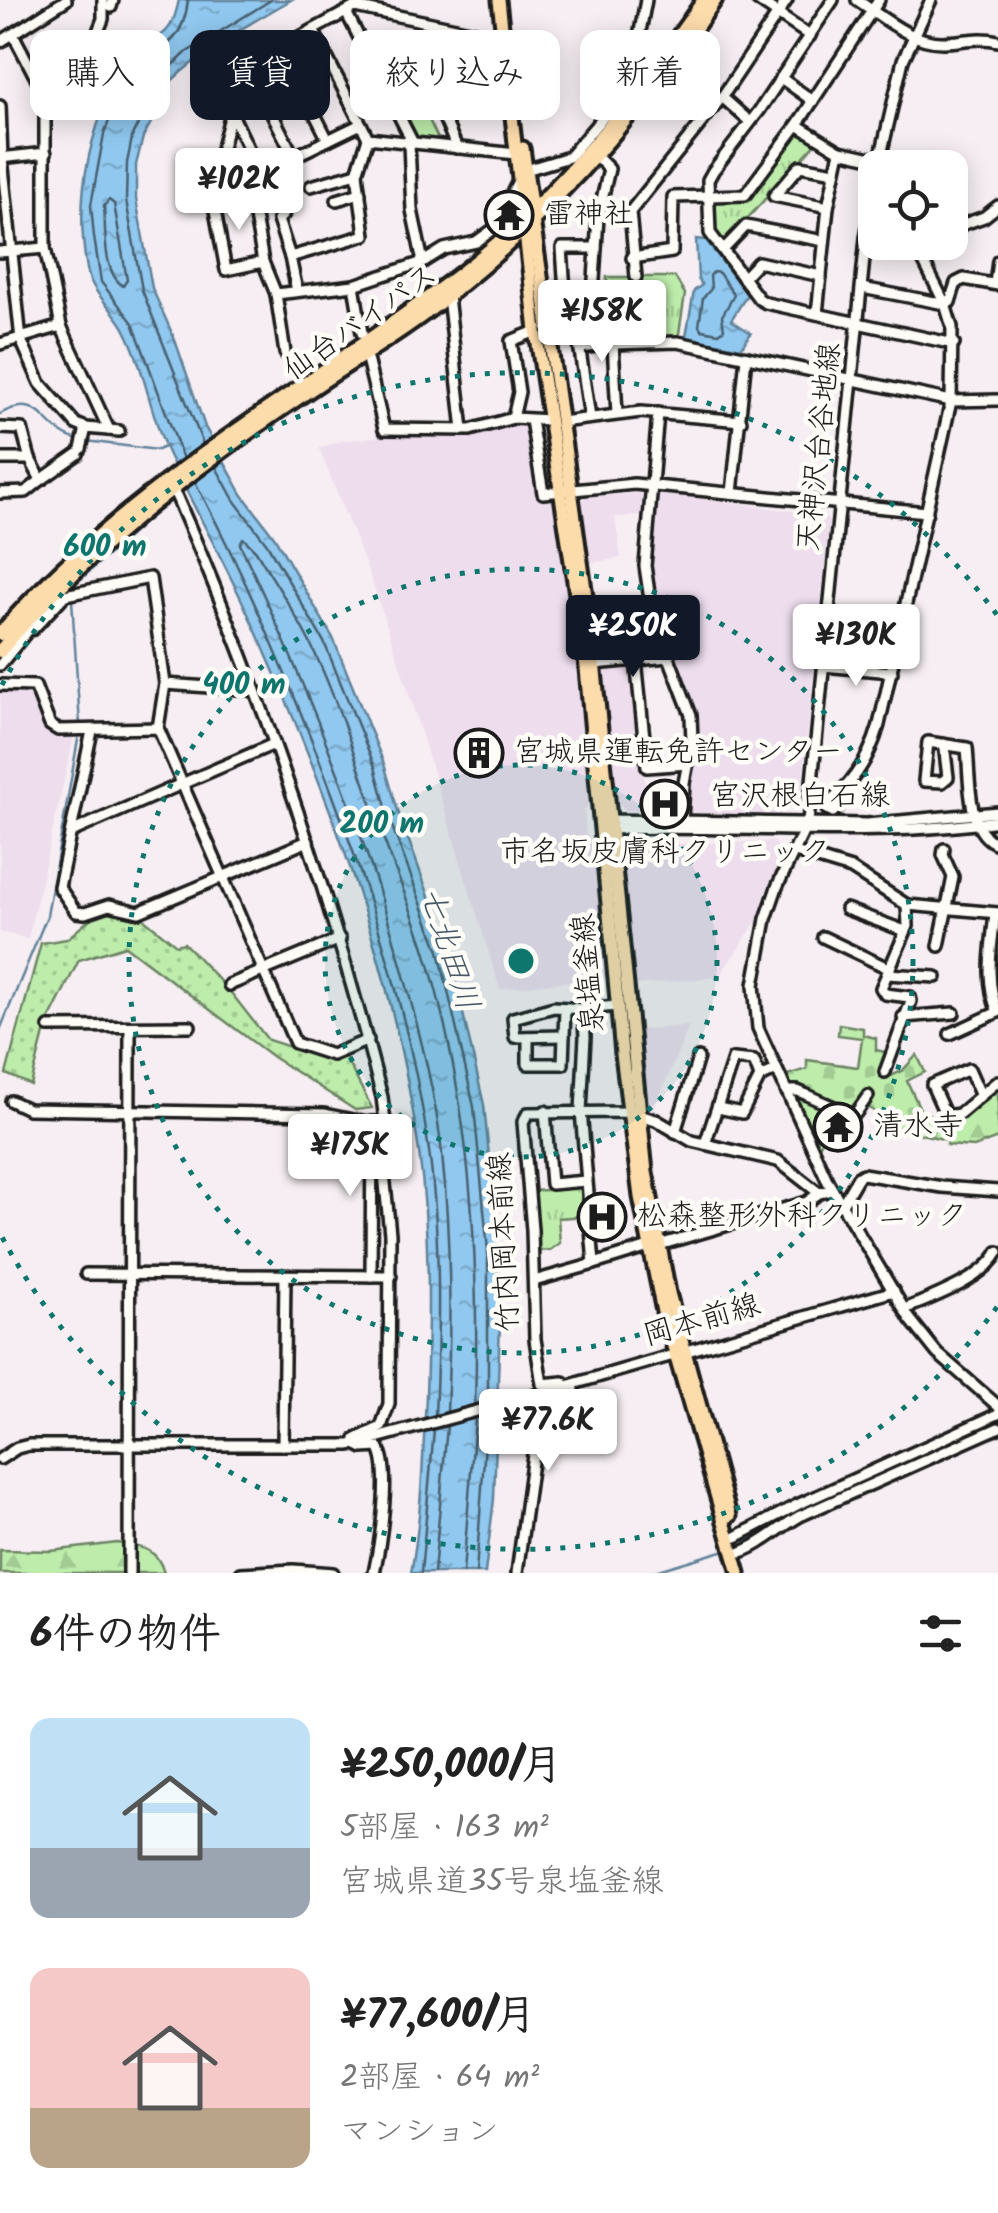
<!DOCTYPE html>
<html lang="ja">
<meta charset="utf-8">
<style>
:root{--surface:#fff;--page:#f6f6f6;--text:#222;--muted:#767676;--accent:#111827}
body{margin:0;font-family:Kalam,"Klee One",sans-serif;background:var(--page);color:var(--text);height:100vh;display:flex;flex-direction:column;font-size:38px;white-space:nowrap}
*{box-sizing:border-box;margin:0}
p{font-size:32px;color:var(--muted)}
.icon{flex:none;width:55px;height:55px;fill:none;stroke:currentColor;stroke-width:2;stroke-linecap:round;stroke-linejoin:round}
.map{position:relative;height:1573px;overflow:hidden}
.panel{display:flex;flex-direction:column;background:var(--surface);flex:1}
.panel>*{flex:none}
.top-card{position:absolute;left:30px;top:30px;width:940px;height:90px;display:flex;gap:20px}
.controls{position:absolute;left:858px;top:150px;display:grid;gap:20px}
.controls a{display:grid;place-items:center;width:110px;height:110px;border-radius:20px;background:var(--surface);box-shadow:0 5px 25px #0003;font-size:50px}
.price{position:absolute;translate:-50% -85px;padding:0 22px;border-radius:10px;background:#fff;color:#222;font-size:32px;line-height:65px;filter:drop-shadow(0 2px 5px #0008)}
.price::after{content:'';position:absolute;left:50%;top:60px;width:30px;height:22px;margin-left:-15px;background:inherit;clip-path:polygon(0 0,100% 0,50% 100%)}
.price.selected{background:var(--accent);color:#fff}
ul{padding:0;list-style:none}
li{display:flex;align-items:center;gap:30px;height:250px;padding:0 30px}
li span{display:grid;place-items:center;flex:none;width:280px;height:200px;border-radius:20px;color:#555}
li>.icon{margin-inline-start:auto}
span .icon{width:120px;height:120px;fill:#fffc;stroke-width:1}
li b{font-size:42px}
h2{display:flex;justify-content:space-between;align-items:center;height:120px;padding:0 30px;font-size:42px}
.pill{padding:0 35px;border-radius:20px;background:var(--surface);box-shadow:0 5px 25px #0003;font-size:35px;line-height:90px}
.pill.selected{background:var(--accent);color:#fff}
.map>svg:first-child{display:block}
</style>
<div class="map">
<svg width="998" height="1573" viewBox="0 0 998 1573">
<defs>
<pattern id="grass-dots" width="8" height="8" patternUnits="userSpaceOnUse" patternTransform="scale(2.5)"><rect width="8" height="8" fill="#bdecab"/><path d="M2 2h.1M6 6h.1" fill="none" stroke="#a2ca93" stroke-width="1.8" stroke-linecap="round"/></pattern>
<pattern id="forest-firs" width="22" height="20" patternUnits="userSpaceOnUse" patternTransform="scale(2.5)"><rect width="22" height="20" fill="#bdecab"/><path d="M5 1l3.5 6h-7zM16 11l3.5 6h-7z" fill="#a2ca93"/></pattern>
<pattern id="cemetery-stones" width="16" height="16" patternUnits="userSpaceOnUse" patternTransform="scale(2.5)"><rect width="16" height="16" fill="#bdecab"/><path d="M2 7V4a2 2 0 0 1 4 0v3zM10 15v-3a2 2 0 0 1 4 0v3z" fill="#a2ca93"/></pattern>
<pattern id="park-tufts" width="24" height="20" patternUnits="userSpaceOnUse" patternTransform="scale(2.5)"><rect width="24" height="20" fill="#bdecab"/><path d="M3 7l-1-3M5 7V3M7 7l1-3M15 17l-1-3M17 17v-4M19 17l1-3" fill="none" stroke="#a2ca93"/></pattern>
<pattern id="water-ripples" width="26" height="14" patternUnits="userSpaceOnUse" patternTransform="scale(2.5)"><rect width="26" height="14" fill="#90c8ef"/><path d="M2 4q2-2 4 0t4 0M15 11q2-2 4 0t4 0" fill="none" stroke="#7cabcc"/></pattern>
</defs>
<rect width="100%" height="100%" fill="#f6eef2"/>
<filter id="ink" filterUnits="userSpaceOnUse"><feTurbulence type="fractalNoise" baseFrequency=".01" numOctaves="2"/><feDisplacementMap in="SourceGraphic" scale="20" xChannelSelector="R" yChannelSelector="G"/><feConvolveMatrix kernelMatrix="1 2 1 2 8 2 1 2 1" color-interpolation-filters="sRGB"/></filter>
<g filter="url(#ink)">
<g fill="#eddded">
<polygon points="512,421 529,424 540,498 547,498 555,503 575,625 591,802 584,810 586,834 593,845 606,977 500,989 397,655 369,573 319,448 341,441 383,436 476,433"/>
<polygon points="642,493 644,516 615,517 621,558 589,563 581,504 585,497"/>
<polygon points="658,493 823,515 829,521 801,795 779,815 691,812 687,808 696,731 693,701 656,614 649,576 654,497"/>
<polygon points="632,664 642,749 647,811 626,810 617,801 612,753 624,751 623,739 611,740 603,667"/>
<polygon points="0,689 35,692 48,730 74,736 28,939 0,932"/>
<polygon points="774,841 783,856 765,893 758,924 754,925 719,977 634,985 622,854 629,845"/>
<polygon points="689,1026 653,1111 646,1112 639,1030"/>
</g>
<polygon fill="url(#grass-dots)" stroke="#6c8464" stroke-width="2.5" points="110,912 144,919 176,945 184,943 232,994 268,1040 331,1060 345,1057 372,1108 355,1110 273,1057 125,946 79,960 46,1026 31,1085 6,1074 41,943 67,939 90,919"/>
<g fill="url(#forest-firs)" stroke="#6c8464" stroke-width="2.5">
<polygon points="998,1085 998,1138 974,1147 947,1145 951,1121 959,1119"/>
<path d="M117,1543C141,1547 157,1547 164,1573H0V1550L51,1551Z"/>
</g>
<polygon fill="url(#cemetery-stones)" stroke="#6c8464" stroke-width="2.5" points="839,1024 863,1028 863,1035 876,1038 876,1050 889,1053 882,1074 889,1077 902,1071 917,1055 925,1072 907,1081 921,1111 949,1123 947,1140 900,1129 865,1105 848,1121 833,1114 818,1149 784,1076 807,1069 807,1060 858,1067 862,1038 838,1035"/>
<g fill="url(#park-tufts)" stroke="#6c8464" stroke-width="2.5">
<polygon points="411,76 427,81 426,104 423,107 439,141 418,140 391,85"/>
<polygon points="797,132 801,132 817,142 726,242 721,242 715,232 713,203 716,200 745,198"/>
<path d="M607,277H675L685,294L678,340L633,338L589,344L582,339L580,325C586,314 593,307 606,304Z"/>
<polygon points="580,1187 584,1190 586,1216 558,1218 560,1243 550,1250 539,1251 535,1191"/>
</g>
<g fill="url(#water-ripples)" stroke="#62839b" stroke-width="2.5">
<path d="M179,0H291C247,25 205,49 169,83L171,87L143,137L136,165V199L152,288L175,340L205,427L242,494L275,538L333,638L384,764L399,814L448,948L484,1105L498,1250L500,1322L494,1499L485,1573H411C422,1515 423,1454 426,1395C429,1315 430,1232 419,1152C394,964 323,777 244,605C220,554 192,504 168,453C150,414 145,369 125,330C114,308 92,295 87,269C76,210 85,150 109,95C118,75 124,56 141,40L148,43C170,33 174,23 179,0Z"/>
<polygon points="696,239 706,240 747,295 731,320 751,333 741,348 686,337 694,291 702,285 698,279"/>
</g>
<g fill="none" stroke-linecap="round" stroke-linejoin="round">
<g stroke="#4a6170" stroke-width="2.5">
<path d="M109,200L114,204L127,280L123,286C102,272 106,230 104,206Z"/>
<polygon points="713,272 719,273 734,295 722,316 724,329 719,333 702,330 699,326 703,298 711,289 710,276"/>
<polyline points="203,444 142,290 126,200 127,163 133,133 159,88 162,76 187,52 271,0"/>
<path d="M183,459L133,323L101,282L94,237L91,205L104,134L125,79L141,54C172,51 185,29 188,0"/>
<polyline points="216,467 234,500 267,544 324,642 375,767 389,818 439,951 474,1107 488,1251 488,1401"/>
<path d="M195,482C242,569 280,660 316,751C366,880 410,1013 429,1151C441,1238 439,1328 435,1415"/>
<path d="M447,1412C451,1326 451,1240 442,1154C436,1096 421,1039 406,983C366,832 307,686 240,544L243,538L256,551C275,583 297,615 313,649C340,706 358,767 379,826C394,869 413,911 426,954C470,1100 480,1253 475,1404"/>
<polyline points="421,1573 434,1430"/>
<polyline points="434,1573 447,1426"/>
<polyline points="463,1573 475,1419"/>
<polyline points="476,1573 487,1415"/>
</g>
<g stroke="#62839b" stroke-width="2.5">
<path d="M0,414C44,390 41,432 79,440"/>
<polyline points="86,441 157,450 167,446"/>
<polyline points="72,591 71,588 168,501"/>
<polyline points="72,599 80,726"/>
<polyline points="0,1030 47,916 79,734"/>
<polyline points="897,1468 992,1425"/>
<polyline points="745,1541 790,1517"/>
<polyline points="648,1573 722,1551"/>
</g>
<g stroke="#1c1c1c" stroke-width="16">
<g id="minor">
<polyline points="757,0 810,36"/>
<polyline points="833,0 759,111 713,171 708,180 710,233 759,299 766,303 954,344"/>
<path d="M857,0C883,17 910,42 942,42C961,42 979,36 998,41"/>
<polyline points="111,7 113,0"/>
<polyline points="346,12 413,143"/>
<polyline points="448,27 440,109 457,148"/>
<polyline points="313,30 361,124"/>
<polyline points="510,34 494,36 355,7 243,68 216,170 225,190 361,124 368,138 516,154"/>
<polyline points="14,36 45,95 45,248 61,326 109,430"/>
<polyline points="0,42 66,0"/>
<polyline points="281,47 328,140"/>
<polyline points="364,49 444,67"/>
<polyline points="248,66 294,157"/>
<polyline points="33,72 71,43 91,49 103,19 103,0"/>
<polyline points="781,78 813,101"/>
<polyline points="638,81 638,42 646,0"/>
<polyline points="722,97 750,122"/>
<polyline points="0,106 2,158 21,340 40,383 76,424 86,428 119,431"/>
<polyline points="232,114 272,199 254,211 263,262 276,294 354,285 423,262 444,249 476,242 494,229 518,181"/>
<polyline points="797,125 840,151 880,160 892,168"/>
<polyline points="409,144 412,210 423,262"/>
<polyline points="0,158 46,153"/>
<polyline points="878,168 903,60 931,0"/>
<polyline points="526,170 569,157 637,77"/>
<polyline points="311,186 357,173"/>
<polyline points="875,187 866,238 808,822 777,887 766,919 754,985 758,1028 828,1182 910,1319 937,1353 998,1406"/>
<polyline points="225,190 213,200 226,270 263,262"/>
<polyline points="337,200 360,193"/>
<polyline points="828,207 774,196 800,166 835,172"/>
<polyline points="284,214 278,220 290,257"/>
<polyline points="950,229 984,217 998,206"/>
<polyline points="723,250 746,226 824,241"/>
<polyline points="0,252 45,248"/>
<polyline points="632,258 672,252 673,197 745,195 797,125 879,0"/>
<polyline points="636,277 630,212 722,97 787,0"/>
<polyline points="743,278 758,262 821,276"/>
<polyline points="995,284 998,261"/>
<polyline points="354,285 362,333"/>
<polyline points="862,288 945,304 950,302 956,283 964,279 998,285"/>
<polyline points="297,291 290,257 365,235 357,173 368,138"/>
<polyline points="276,294 285,353"/>
<polyline points="448,296 463,430"/>
<polyline points="817,314 828,207 840,151"/>
<polyline points="575,317 590,418"/>
<polyline points="567,320 562,248 596,248"/>
<polyline points="546,327 592,311 598,217 609,169 596,156"/>
<polyline points="0,344 61,326"/>
<polyline points="580,348 613,344"/>
<polyline points="367,359 384,429 470,430 513,418 550,420"/>
<polyline points="658,413 645,566 652,613 691,715 692,741 684,783 682,821"/>
<polyline points="617,414 613,344 678,342 951,401 998,400"/>
<polyline points="513,418 519,392 511,341 536,331"/>
<polyline points="531,420 543,493 634,484 927,512"/>
<polyline points="561,422 641,412 741,421"/>
<polyline points="0,428 22,429 30,459 41,480 26,492 0,493"/>
<polyline points="81,449 86,428"/>
<polyline points="0,459 30,459"/>
<polyline points="41,480 78,454"/>
<polyline points="732,493 746,357"/>
<polyline points="24,624 33,629 65,595 150,578 165,684 158,728"/>
<polyline points="636,660 647,767 688,764"/>
<polyline points="594,664 668,657"/>
<polyline points="0,665 30,628"/>
<polyline points="823,666 892,672"/>
<polyline points="165,684 253,690"/>
<polyline points="0,685 35,686 50,725 58,730 158,728 295,1043 332,1055 368,1040"/>
<polyline points="92,731 59,887 76,912 85,913 109,905 139,912 308,841"/>
<path d="M944,744L948,777L942,782L924,781L928,742L967,748C970,776 966,834 998,844"/>
<path d="M838,796V807L833,812L827,809V804C853,784 870,757 879,725L951,401L952,327L945,304L914,242"/>
<polyline points="604,820 867,824 998,812"/>
<path d="M607,829C738,824 867,840 998,821"/>
<polyline points="71,832 274,744"/>
<polyline points="795,852 851,869 907,905 998,913"/>
<polyline points="846,909 905,931"/>
<path d="M995,913C992,946 984,980 998,1012"/>
<polyline points="823,937 890,969"/>
<polyline points="939,946 953,877 943,855 944,849"/>
<polyline points="887,974 936,977"/>
<polyline points="229,985 340,939"/>
<polyline points="617,1006 583,1009 585,1037 581,1111 594,1264 649,1247"/>
<polyline points="903,1017 954,1013"/>
<polyline points="49,1027 190,1026"/>
<polyline points="950,1034 998,1012"/>
<polyline points="564,1036 515,1037 513,1018 554,1007 583,1009"/>
<polyline points="528,1037 528,1064 563,1064 565,1008"/>
<polyline points="885,1072 911,1001 910,997 885,994 881,988 908,926 907,905"/>
<polyline points="786,1091 798,1091 850,1114 856,1113 868,1096"/>
<polyline points="980,1094 969,1069 932,1085 946,1116 959,1114 998,1081"/>
<path d="M11,1101L28,1109L324,1114L367,1123L385,1121L382,1097C329,891 261,688 175,493"/>
<polyline points="718,1108 742,1113 760,1077"/>
<polyline points="545,1111 551,1184 586,1181"/>
<polyline points="675,1132 698,1058"/>
<polyline points="705,1144 733,1059 754,1061 760,1077 776,1070"/>
<polyline points="841,1206 858,1177 863,1174 942,1187 998,1191"/>
<polyline points="659,1245 807,1202 819,1193"/>
<polyline points="86,1274 391,1276"/>
<polyline points="371,1276 372,1122"/>
<polyline points="534,1281 594,1264"/>
<path d="M905,1309C933,1297 984,1279 998,1252"/>
<polyline points="563,1382 542,1384 535,1339 532,1230 523,1122 528,1113 629,1112 656,1120 692,1141 778,1161 819,1193 832,1190"/>
<polyline points="283,1445 285,1276"/>
<polyline points="0,1459 17,1448 29,1445 350,1445 525,1398 894,1291"/>
<polyline points="736,1537 797,1505 998,1414"/>
<path d="M741,1552C762,1545 780,1527 800,1516L998,1428"/>
<polyline points="129,1573 130,1027"/>
<polyline points="241,1573 293,1570 333,1573"/>
<path d="M374,1573C380,1545 392,1469 378,1447L363,1448L355,1444L356,1439L381,1427L389,1404L390,1234L379,1122"/>
<polyline points="517,1573 539,1410 546,1401 574,1389"/>
</g>
</g>
<g stroke="#1c1c1c" stroke-width="19">
<g id="major">
<polyline points="499,0 536,331 584,647 622,1054 640,1197 663,1312 739,1573"/>
<polyline points="523,148 591,632 646,1172 669,1293 730,1516"/>
</g>
</g>
<g stroke="#1c1c1c" stroke-width="20">
<g id="highway">
<path d="M0,634C129,483 308,391 464,271C559,197 636,98 704,0"/>
<path d="M0,651C86,550 191,470 301,396C350,362 405,331 451,293C555,210 641,110 715,0"/>
</g>
</g>
<use href="#minor" stroke="#fdfcf7" stroke-width="9"/>
<use href="#major" stroke="#fddcac" stroke-width="11"/>
<use href="#highway" stroke="#fddcac" stroke-width="12"/>
</g>
</g>
<circle cx="521" cy="961" r="196" fill="#0f766e" fill-opacity=".12"/>
<g fill="none" stroke="#0f766e" stroke-width="5" stroke-dasharray="5 10">
<circle cx="521" cy="961" r="196"/>
<circle cx="521" cy="961" r="392"/>
<path d="M997 1307A588 588 0 0 1 2 1237M2 685A588 588 0 0 1 997 615"/>
</g>
<defs>
<g id="temple-ring" transform="scale(2.5)"><circle r="9.5" fill="#fdfcf7" stroke="#1c1c1c" stroke-width="1.5"/><path d="M0-6L5-2H3V0L6.5 2.5H4V6H1.5V3h-3V6H-4V2.5H-6.5L-3 0V-2H-5Z" fill="#1c1c1c"/></g>
<g id="building-ring" transform="scale(2.5)"><circle r="9.5" fill="#fdfcf7" stroke="#1c1c1c" stroke-width="1.5"/><path d="M-4-6H4V6H1V3H-1V6H-4ZM-2.5-4.3h1.7v1.8h-1.7ZM.8-4.3h1.7v1.8H.8ZM-2.5-1h1.7V.8h-1.7ZM.8-1h1.7V.8H.8Z" fill="#1c1c1c"/></g>
<g id="hospital-ring" transform="scale(2.5)"><circle r="9.5" fill="#fdfcf7" stroke="#1c1c1c" stroke-width="1.5"/><path d="M-5-5h3v3.5h4V-5h3V5h-3V1.5h-4V5h-3Z" fill="#1c1c1c"/></g>
</defs>
<g fill-rule="evenodd">
<use href="#temple-ring" x="509" y="215"/>
<use href="#building-ring" x="479" y="753"/>
<use href="#hospital-ring" x="665" y="804"/>
<use href="#temple-ring" x="838" y="1127"/>
<use href="#hospital-ring" x="602" y="1217"/>
</g>
<g text-anchor="middle" dominant-baseline="central" stroke-width="9" stroke-linejoin="round" paint-order="stroke">
<g font-size="30" fill="#1c1c1c" stroke="#fdfcf7" text-anchor="start">
<text x="544" y="215">雷神社</text>
<text x="514" y="753">宮城県運転免許センター</text>
<text x="665" y="853" text-anchor="middle">市名坂皮膚科クリニック</text>
<text x="873" y="1127">清水寺</text>
<text x="637" y="1217">松森整形外科クリニック</text>
</g>
<g font-size="30" fill="#1c1c1c" stroke="#fdfcf7">
<text transform="translate(361 323) rotate(-35)">仙台バイパス</text>
<text transform="translate(820 447) rotate(-84)">天神沢台谷地線</text>
<text x="800" y="797">宮沢根白石線</text>
<text transform="translate(589 973) rotate(-95)">泉塩釜線</text>
<text transform="translate(505 1242) rotate(-93)">竹内岡本前線</text>
<text transform="translate(702 1321) rotate(-16)">岡本前線</text>
</g>
<g font-size="32" font-style="italic" fill="#455866" stroke="#fdfcf7">
<text transform="translate(448 949) rotate(72)">七北田川</text>
</g>
</g>
<circle cx="521" cy="961" r="15" fill="#0f766e" stroke="#fdfcf7" stroke-width="5"/>
<g font-size="30" text-anchor="middle" font-weight="bold" fill="#0f766e" stroke="#fdfcf7" stroke-width="9" stroke-linejoin="round" paint-order="stroke">
<text x="105" y="556">600 m</text>
<text x="244" y="694">400 m</text>
<text x="382" y="833">200 m</text>
</g>
</svg>
<div class="controls">
<a><svg class="icon" aria-label="locate" viewBox="0 0 24 24"><circle cx="12" cy="12" r="6"/><path d="M12 2v4M12 18v4M2 12h4M18 12h4"/></svg></a>
</div>
<b class="price" style="left:239px;top:233px">¥102K</b>
<b class="price" style="left:602px;top:365px">¥158K</b>
<b class="price selected" style="left:633px;top:680px">¥250K</b>
<b class="price" style="left:856px;top:689px">¥130K</b>
<b class="price" style="left:350px;top:1199px">¥175K</b>
<b class="price" style="left:548px;top:1474px">¥77.6K</b>
<div class="top-card">
<a class="pill">購入</a>
<a class="pill selected">賃貸</a>
<a class="pill">絞り込み</a>
<a class="pill">新着</a>
</div>
</div>
<section class="panel">
<h2>6件の物件<svg class="icon" aria-label="filters" viewBox="0 0 24 24"><path d="M4 7h16M4 17h16"/><circle cx="9" cy="7" r="2"/><circle cx="15" cy="17" r="2"/></svg></h2>
<ul>
<li><span style="background:linear-gradient(#bfe0f5 65%,#9aa5b1 0)"><svg class="icon" aria-label="home" viewBox="0 0 24 24"><path d="M3 11l9-7 9 7M6 9v11h12V9"/></svg></span><div><b>¥250,000/月</b><p>5部屋 · 163 m²</p><p>宮城県道35号泉塩釜線</p></div></li>
<li><span style="background:linear-gradient(#f6c9c9 70%,#b9a48a 0)"><svg class="icon" aria-label="home" viewBox="0 0 24 24"><path d="M3 11l9-7 9 7M6 9v11h12V9"/></svg></span><div><b>¥77,600/月</b><p>2部屋 · 64 m²</p><p>マンション</p></div></li>
</ul>
</section>
